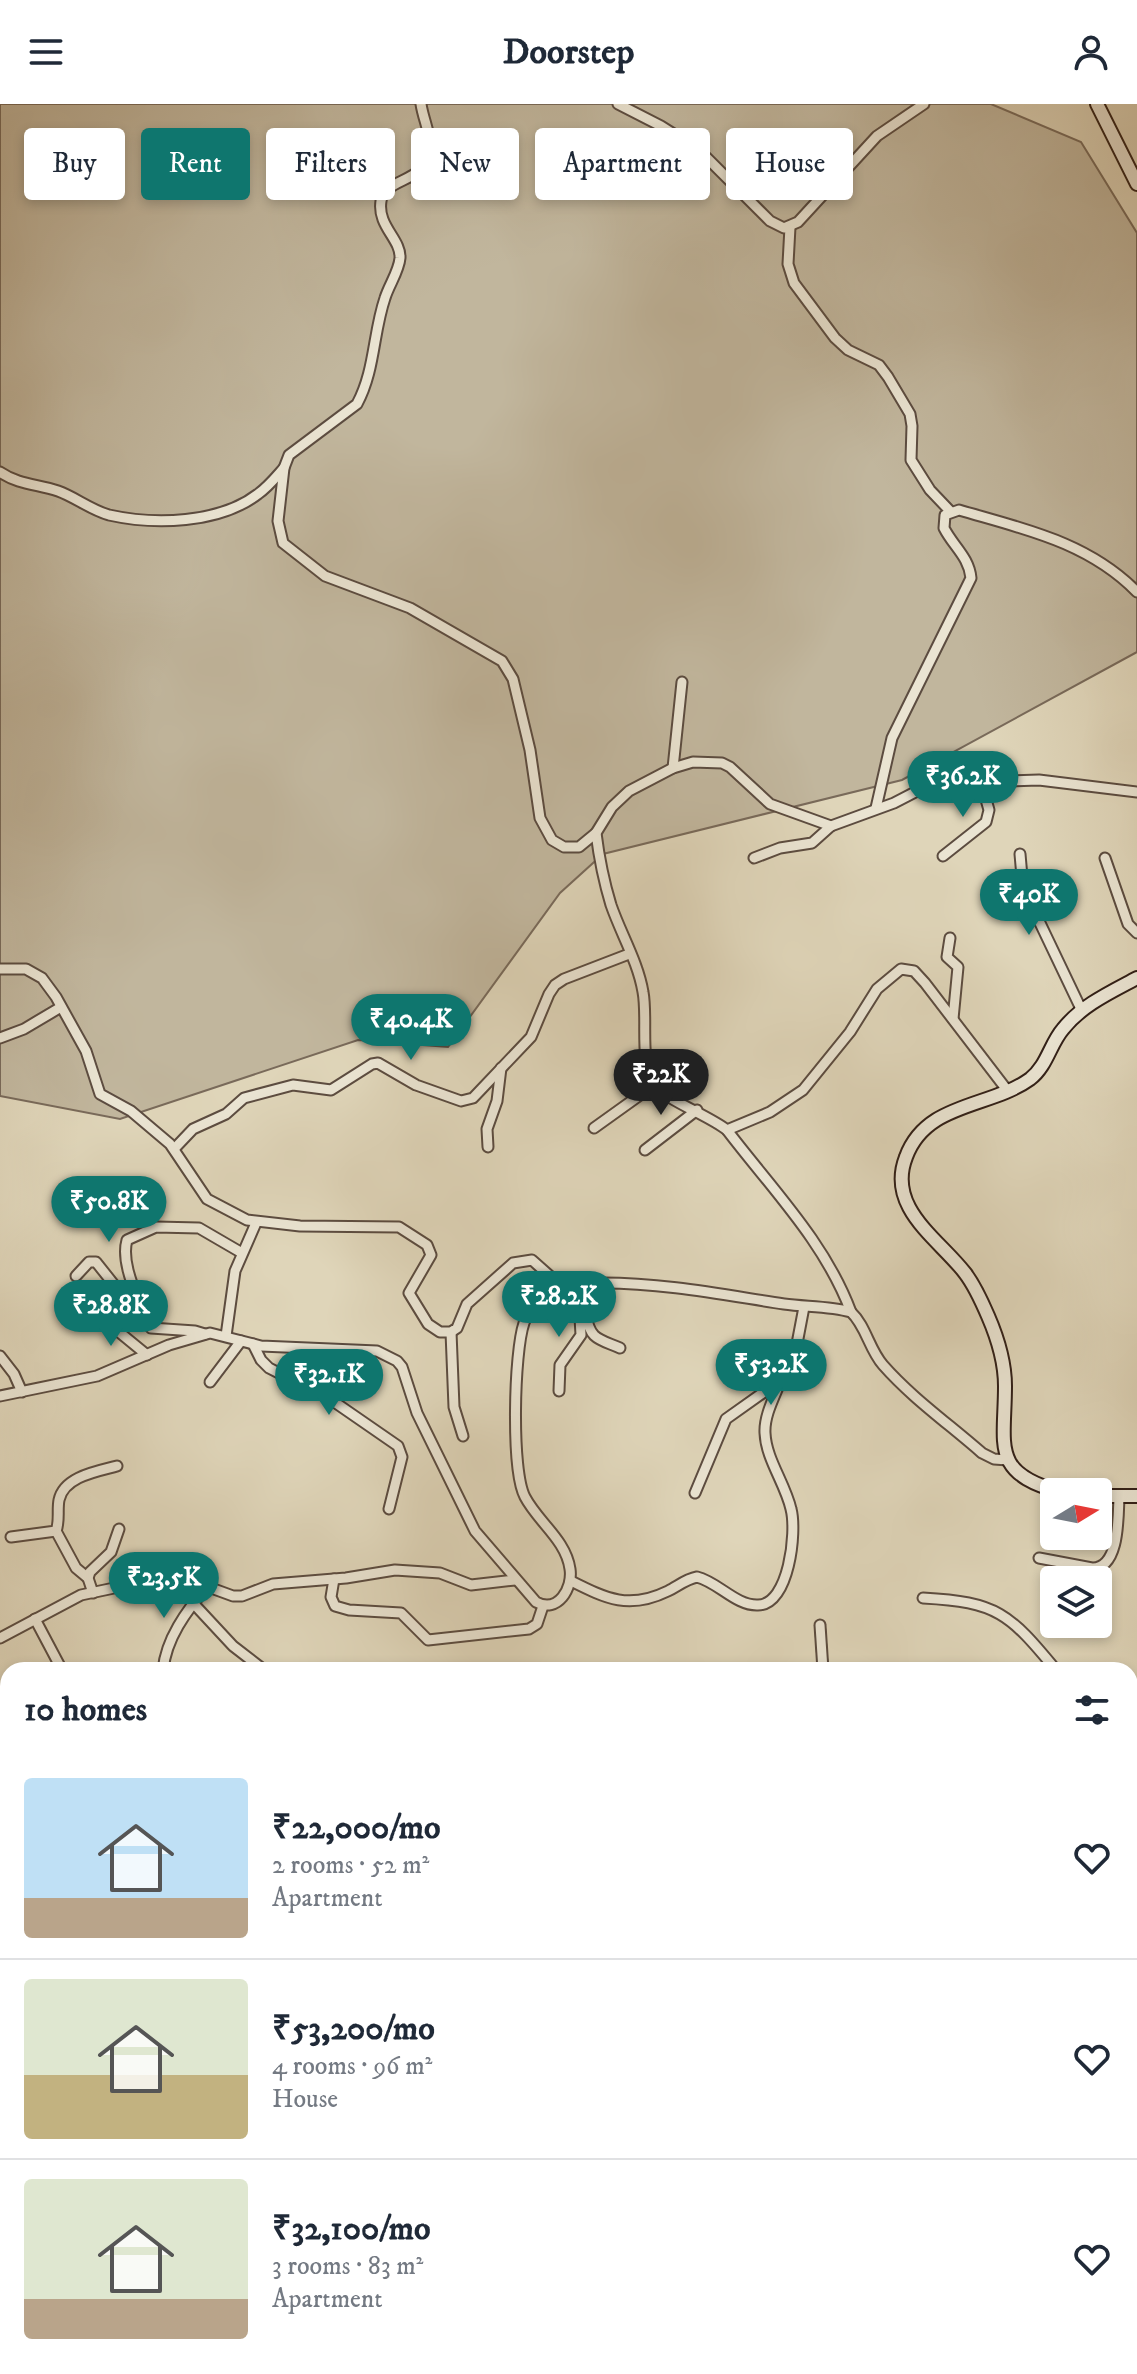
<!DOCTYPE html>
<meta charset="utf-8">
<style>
:root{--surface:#fff;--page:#f2f2f3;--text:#1f2937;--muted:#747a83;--line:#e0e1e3;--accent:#0f766e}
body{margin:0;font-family:"IM FELL DW Pica",serif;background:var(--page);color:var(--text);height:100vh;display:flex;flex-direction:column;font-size:30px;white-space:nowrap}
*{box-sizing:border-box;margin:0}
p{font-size:26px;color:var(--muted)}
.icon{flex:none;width:44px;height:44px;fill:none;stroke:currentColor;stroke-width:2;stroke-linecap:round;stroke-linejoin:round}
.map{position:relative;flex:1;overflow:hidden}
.details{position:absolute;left:0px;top:1558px;width:1138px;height:712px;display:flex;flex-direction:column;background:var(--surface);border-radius:24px 24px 0 0;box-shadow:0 4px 12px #0003}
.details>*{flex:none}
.banner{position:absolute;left:24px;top:24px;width:1090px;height:72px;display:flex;gap:16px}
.needle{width:52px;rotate:80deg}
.fabs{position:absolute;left:1040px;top:1374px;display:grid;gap:16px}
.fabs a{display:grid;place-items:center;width:72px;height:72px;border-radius:8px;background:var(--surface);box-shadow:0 4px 12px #0003;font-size:40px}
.price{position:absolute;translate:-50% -68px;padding:0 18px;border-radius:28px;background:var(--accent);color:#fff;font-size:26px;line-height:52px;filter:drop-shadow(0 2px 4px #0008)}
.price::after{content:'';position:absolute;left:50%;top:48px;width:24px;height:18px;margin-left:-12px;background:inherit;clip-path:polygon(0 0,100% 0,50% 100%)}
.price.on{background:#222;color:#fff}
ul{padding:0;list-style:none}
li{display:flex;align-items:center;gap:24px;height:200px;padding:0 24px}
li+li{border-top:2px solid var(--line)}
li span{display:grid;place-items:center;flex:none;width:224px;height:160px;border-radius:8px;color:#555}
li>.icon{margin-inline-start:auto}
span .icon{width:96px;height:96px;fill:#fffc;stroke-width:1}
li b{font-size:34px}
h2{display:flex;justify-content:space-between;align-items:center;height:96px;padding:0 24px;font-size:34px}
.pill{padding:0 28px;border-radius:8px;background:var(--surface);box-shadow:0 4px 12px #0003;font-size:28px;line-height:72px}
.pill.on{background:var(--accent);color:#fff}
header{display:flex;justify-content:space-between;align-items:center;height:104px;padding:0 24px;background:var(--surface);font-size:36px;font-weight:800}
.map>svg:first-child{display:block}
</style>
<header><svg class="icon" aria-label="menu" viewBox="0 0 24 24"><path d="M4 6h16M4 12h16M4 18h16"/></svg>Doorstep<svg class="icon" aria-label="person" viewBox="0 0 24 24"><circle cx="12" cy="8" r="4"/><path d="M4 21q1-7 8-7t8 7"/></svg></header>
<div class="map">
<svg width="1137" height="2270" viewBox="0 0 1137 2270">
<rect width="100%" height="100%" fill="#dfd5b9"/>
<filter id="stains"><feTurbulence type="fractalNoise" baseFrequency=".0025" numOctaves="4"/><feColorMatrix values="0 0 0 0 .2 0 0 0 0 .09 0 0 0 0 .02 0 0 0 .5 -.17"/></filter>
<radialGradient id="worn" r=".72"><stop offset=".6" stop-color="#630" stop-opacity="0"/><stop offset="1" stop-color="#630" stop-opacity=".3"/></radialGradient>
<polygon fill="#c1b69d" stroke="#796a5a" stroke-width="2" points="0,0 991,0 1081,38 1137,129 1137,548 902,676 603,750 560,789 448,943 358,936 120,1015 0,992"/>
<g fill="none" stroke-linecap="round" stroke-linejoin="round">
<g stroke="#5c4c40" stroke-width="13">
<g id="minor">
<path d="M421,0C423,14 430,28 430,42C430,80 385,72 381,97C377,122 401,135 400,154C399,167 389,181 385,194C373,229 375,267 357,300L289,351L284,364L278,417L283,439L325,472L410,504L502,557L513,575L530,646L540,714L552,736L564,743H579L596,729"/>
<polyline points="618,0 661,22 699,46 770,117 784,124 798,118 877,32 924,0"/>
<polyline points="790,123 788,160 794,179 835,234 848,246 879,261 888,273 910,310 912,322 911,356 930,386 950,407"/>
<path d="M0,368C19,381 37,380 58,387C75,393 91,406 109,411C154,421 219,420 258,390C268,383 276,373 284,364"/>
<polyline points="673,664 682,578"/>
<path d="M876,704L892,634L971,474C969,453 953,442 944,424L945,411L959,406C1024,425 1088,438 1137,488"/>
<polyline points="1020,750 1024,796 1040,819 1082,907"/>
<polyline points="943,752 986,718 989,706 981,678"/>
<polyline points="754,754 780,744 812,739 831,722"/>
<polyline points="1105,754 1128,820 1137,829"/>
<polyline points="950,834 947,853 958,863 953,915"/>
<polyline points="0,865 26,865 42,874 56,893 86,947 100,990 131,1007 170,1040 207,1095 247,1116 300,1122 399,1123 427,1141 431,1151 409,1189 428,1220 440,1228 451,1228 457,1224 467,1200 513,1159 532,1156 560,1181"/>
<polyline points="0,934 24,925 61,903"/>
<polyline points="594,1024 654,981"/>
<polyline points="727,1026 770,1008 803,986 850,928 877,885 901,865 914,867 925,879 1007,986"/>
<polyline points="488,1043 487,1025 497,997 501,964"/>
<polyline points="174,1045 193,1025 226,1010 244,994 293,981 331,986 372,960 378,959 416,981 461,997 473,994 531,933 549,890 555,881 564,875 629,850"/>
<polyline points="645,1046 697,1006"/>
<polyline points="76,1172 89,1158 96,1158 123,1192 141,1202"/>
<path d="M851,1208C825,1138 771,1084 727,1026C708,1011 665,996 654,980C639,959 648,914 643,888C638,858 621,830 611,801C604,778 599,753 596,729L612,703L629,687L673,664L693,658L722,659L730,663L770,700L831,722L894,699L950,670L981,678L1039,676L1137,688"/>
<polyline points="97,1210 147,1251"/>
<path d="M586,1211C590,1236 599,1235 620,1244"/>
<polyline points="451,1228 454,1303 463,1332"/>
<path d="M205,1230L195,1227L151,1224L146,1218C139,1195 120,1160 127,1136L156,1123L199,1124L242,1149"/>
<polyline points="226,1232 235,1167 256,1119"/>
<polyline points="253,1240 261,1256 269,1264 330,1295 398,1342 402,1353 389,1405"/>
<polyline points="0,1252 14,1270 22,1288"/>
<polyline points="210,1278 241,1237"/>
<polyline points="559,1287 560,1261 581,1231 578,1179"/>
<path d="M0,1292L97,1272L169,1241L210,1229L261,1242L377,1247L397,1257L402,1263L417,1309L475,1427L536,1498C558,1510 573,1484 570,1465C566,1436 538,1418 525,1393C511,1367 514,1248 524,1219C530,1202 543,1186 561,1181C574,1177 590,1179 603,1179C664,1179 724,1191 784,1200C806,1203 830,1202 851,1208C866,1222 869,1245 883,1261C912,1294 949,1320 982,1349L994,1355L1008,1356"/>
<polyline points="695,1389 726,1315 781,1276 796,1245 804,1203"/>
<polyline points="56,1427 76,1464 88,1474"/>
<path d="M11,1433L56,1427C60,1417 57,1406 59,1396C64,1372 99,1367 117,1362"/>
<path d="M1039,1454L1092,1464C1120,1465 1118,1412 1119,1392"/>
<polyline points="334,1475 331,1493 335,1502 349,1506 401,1509 428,1536 529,1525 537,1520 543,1502"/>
<path d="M571,1477C607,1495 629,1506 668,1487C678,1482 686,1475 697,1473C718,1478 736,1502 758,1501C789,1501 797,1428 791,1405C785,1379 766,1355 765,1329C764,1311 775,1292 781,1276"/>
<polyline points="93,1489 88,1474 90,1468 111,1448 119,1425"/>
<path d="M923,1494C997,1498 1009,1509 1056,1566"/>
<polyline points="193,1499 233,1542 264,1566"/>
<polyline points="35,1515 62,1566"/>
<polyline points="820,1521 823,1566"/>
<polyline points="0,1534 81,1491 166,1473 181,1473 233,1492 242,1492 273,1480 346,1474 395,1466 440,1469 471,1481 515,1476"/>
<path d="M163,1566C166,1535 186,1507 207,1483"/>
<polyline points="0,1593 8,1611"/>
<polyline points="0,1685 8,1681"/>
<polyline points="1130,1753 1137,1753"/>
<polyline points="0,1811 8,1807"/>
<polyline points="1130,1815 1137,1800"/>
<polyline points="1130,1948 1137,1948"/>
<polyline points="1130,2018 1137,2019"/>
<polyline points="1130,2126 1137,2126"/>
<polyline points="0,2214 8,2219"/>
<polyline points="1130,2219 1137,2220"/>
<polyline points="22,2262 29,2270"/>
<polyline points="246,2262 248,2270"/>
<polyline points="279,2262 288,2270"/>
<polyline points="937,2266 952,2262"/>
<polyline points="663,2270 666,2262"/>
</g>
</g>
<g stroke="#311f17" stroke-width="16">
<g id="secondary">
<polyline points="1097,0 1137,80"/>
<path d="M1061,1388C990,1369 1005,1342 1005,1282C1005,1257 998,1235 988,1212C982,1198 975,1182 965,1169C939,1135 886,1104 906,1053C926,998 990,1004 1030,975C1047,962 1050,940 1063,925C1082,901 1111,888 1137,874"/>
<polyline points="1098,1392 1137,1392"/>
</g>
</g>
<use href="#minor" stroke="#eae4d2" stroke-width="9"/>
<use href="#secondary" stroke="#eae4d2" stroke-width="12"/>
</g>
<rect width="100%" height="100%" filter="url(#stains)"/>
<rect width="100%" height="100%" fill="url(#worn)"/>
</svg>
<div class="fabs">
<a><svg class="needle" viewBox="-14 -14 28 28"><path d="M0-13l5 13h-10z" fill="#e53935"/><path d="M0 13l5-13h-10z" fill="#747a83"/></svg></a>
<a><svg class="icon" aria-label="layers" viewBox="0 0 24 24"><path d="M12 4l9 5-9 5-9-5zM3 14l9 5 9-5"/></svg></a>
</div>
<b class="price" style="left:963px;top:715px">₹36.2K</b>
<b class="price" style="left:1029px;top:833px">₹40K</b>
<b class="price" style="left:411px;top:958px">₹40.4K</b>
<b class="price on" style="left:661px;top:1013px">₹22K</b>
<b class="price" style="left:109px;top:1140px">₹50.8K</b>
<b class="price" style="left:559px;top:1235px">₹28.2K</b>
<b class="price" style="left:111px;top:1244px">₹28.8K</b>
<b class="price" style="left:771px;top:1303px">₹53.2K</b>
<b class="price" style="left:329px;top:1313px">₹32.1K</b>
<b class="price" style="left:164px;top:1516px">₹23.5K</b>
<div class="banner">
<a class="pill">Buy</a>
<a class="pill on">Rent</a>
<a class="pill">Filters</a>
<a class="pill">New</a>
<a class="pill">Apartment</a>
<a class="pill">House</a>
</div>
<section class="details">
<h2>10 homes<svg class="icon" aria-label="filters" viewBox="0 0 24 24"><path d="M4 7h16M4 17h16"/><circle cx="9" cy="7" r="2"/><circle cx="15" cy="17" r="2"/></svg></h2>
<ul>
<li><span style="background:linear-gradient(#bfe0f5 75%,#b9a48a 0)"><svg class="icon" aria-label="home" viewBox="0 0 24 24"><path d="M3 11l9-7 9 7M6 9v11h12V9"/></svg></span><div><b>₹22,000/mo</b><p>2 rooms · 52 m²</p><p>Apartment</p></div><svg class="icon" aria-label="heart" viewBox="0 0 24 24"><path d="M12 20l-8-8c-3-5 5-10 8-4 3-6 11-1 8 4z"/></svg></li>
<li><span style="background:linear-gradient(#dfe7d0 60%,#c2b280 0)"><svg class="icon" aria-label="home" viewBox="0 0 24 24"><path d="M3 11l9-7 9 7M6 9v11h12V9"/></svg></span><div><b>₹53,200/mo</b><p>4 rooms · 96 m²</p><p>House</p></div><svg class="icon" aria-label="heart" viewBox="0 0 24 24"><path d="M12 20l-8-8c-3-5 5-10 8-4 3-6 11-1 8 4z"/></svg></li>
<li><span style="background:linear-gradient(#dfe7d0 75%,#b9a48a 0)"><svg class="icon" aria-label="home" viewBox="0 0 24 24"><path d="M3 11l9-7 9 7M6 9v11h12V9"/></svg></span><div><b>₹32,100/mo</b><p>3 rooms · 83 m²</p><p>Apartment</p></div><svg class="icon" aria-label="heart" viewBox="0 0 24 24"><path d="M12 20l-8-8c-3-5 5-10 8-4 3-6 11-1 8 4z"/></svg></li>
</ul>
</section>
</div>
